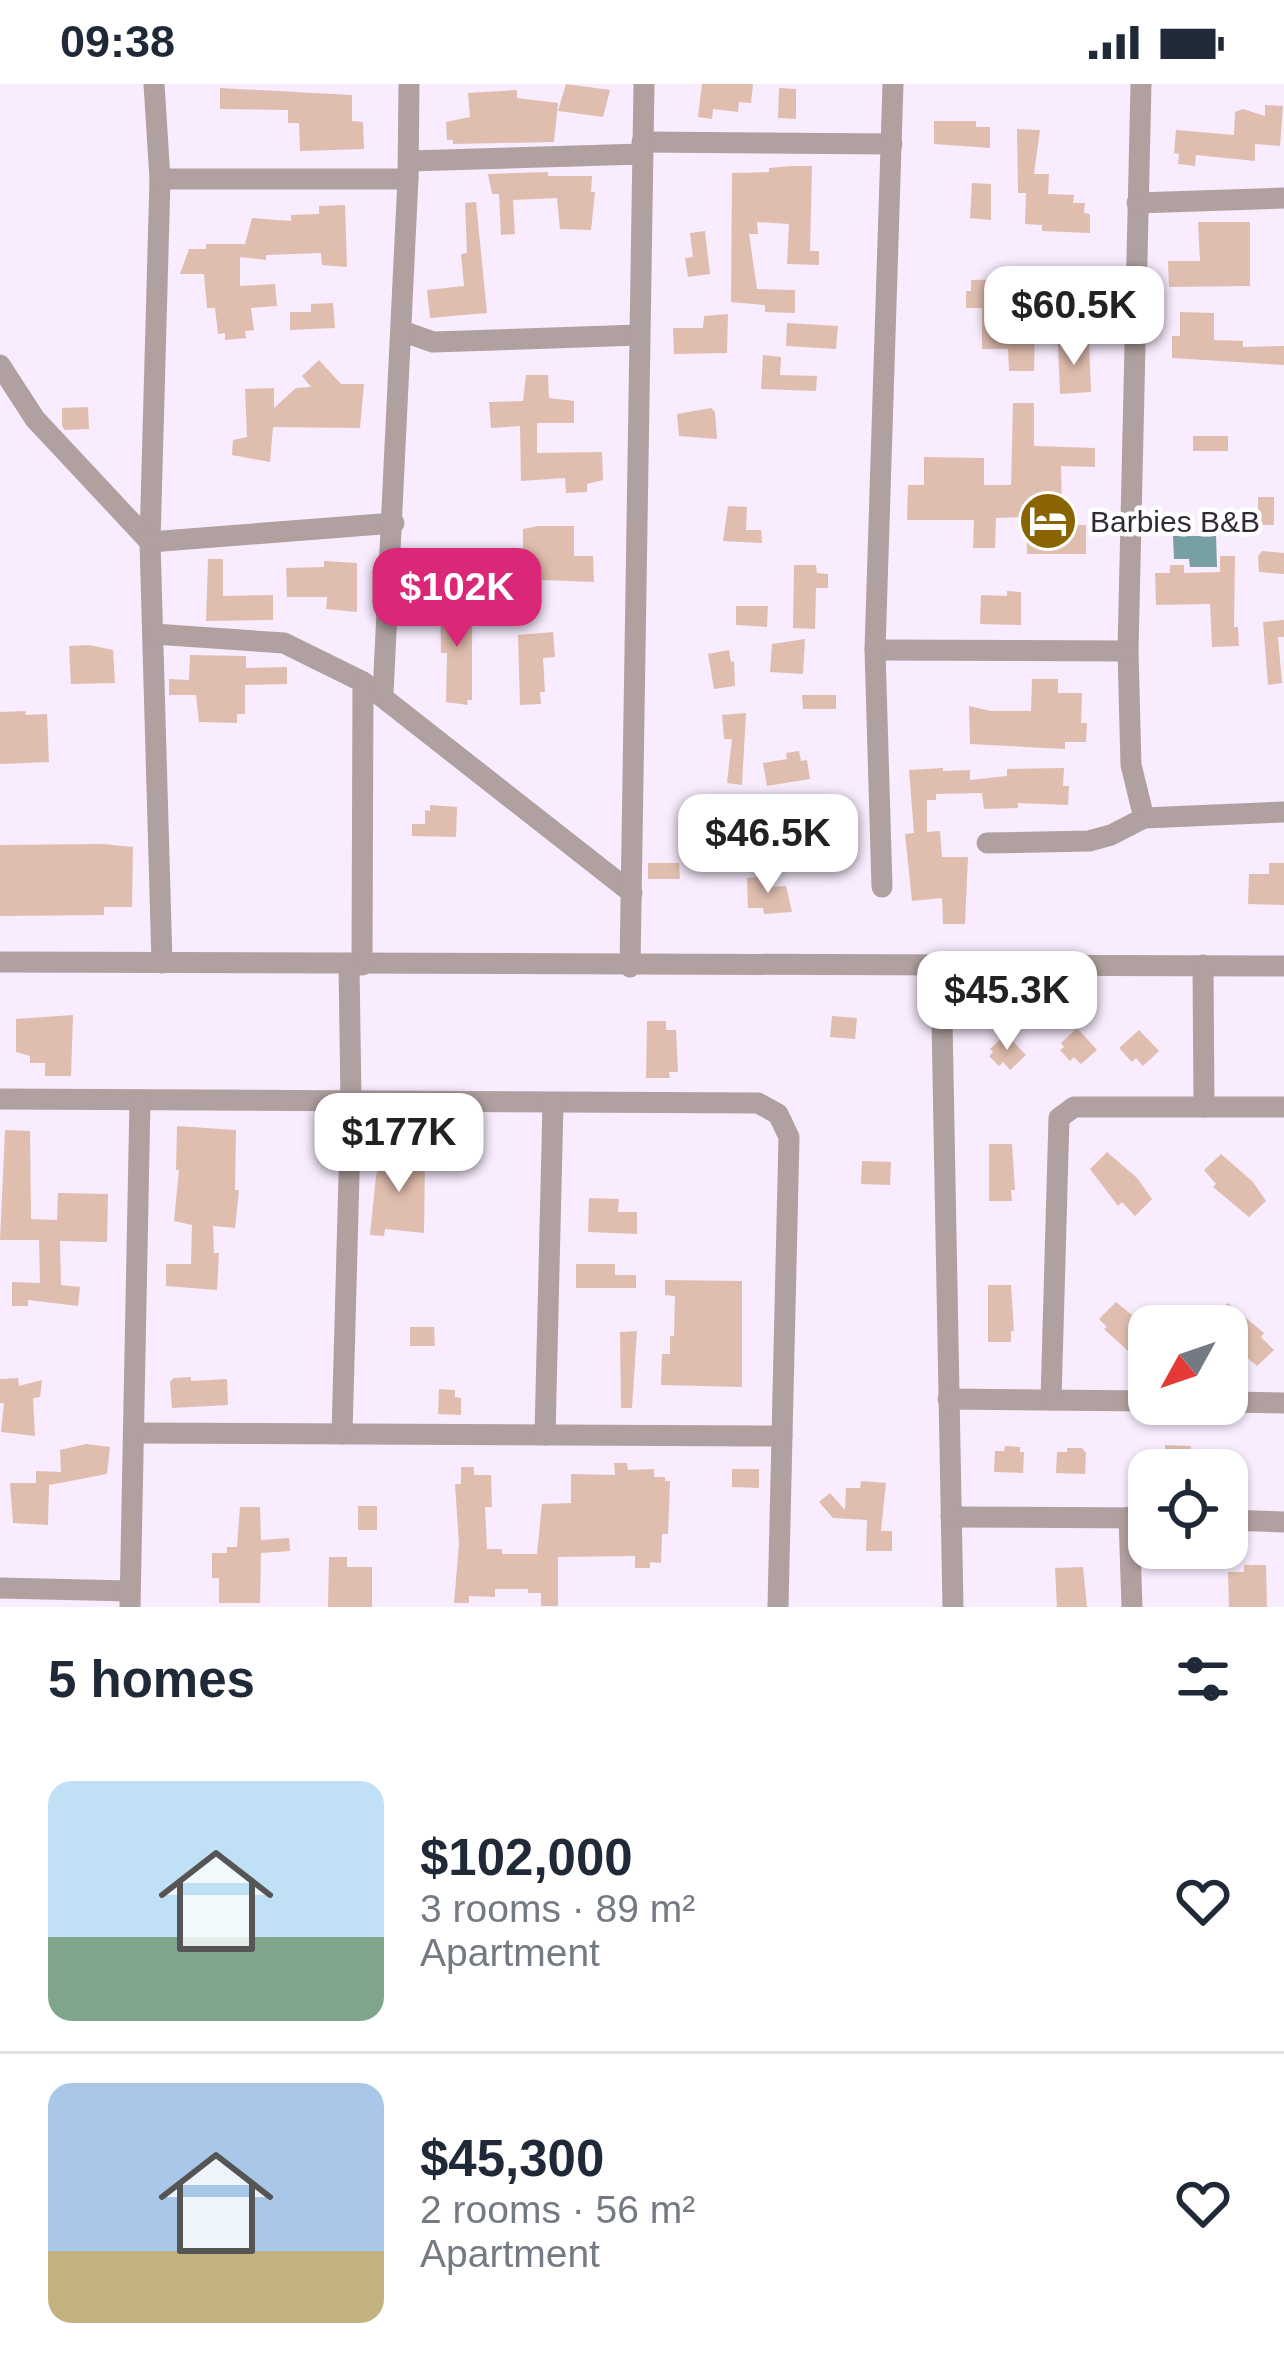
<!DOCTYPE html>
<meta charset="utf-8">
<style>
:root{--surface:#fff;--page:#f2f2f3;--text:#1f2937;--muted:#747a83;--line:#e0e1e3;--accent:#db2777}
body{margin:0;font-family:Helvetica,sans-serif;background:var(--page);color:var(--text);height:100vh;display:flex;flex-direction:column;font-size:45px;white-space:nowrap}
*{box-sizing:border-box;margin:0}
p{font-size:39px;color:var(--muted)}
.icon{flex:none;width:66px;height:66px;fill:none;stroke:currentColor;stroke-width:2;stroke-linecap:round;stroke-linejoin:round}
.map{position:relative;height:1523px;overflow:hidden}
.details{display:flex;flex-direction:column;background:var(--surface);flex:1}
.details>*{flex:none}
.needle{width:78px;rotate:230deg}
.tools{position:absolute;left:1128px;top:1221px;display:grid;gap:24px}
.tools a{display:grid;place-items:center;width:120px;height:120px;border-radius:24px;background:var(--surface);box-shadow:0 3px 9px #0004;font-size:60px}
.price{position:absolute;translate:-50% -102px;padding:0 27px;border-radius:24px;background:#fff;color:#222;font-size:39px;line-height:78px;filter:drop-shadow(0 3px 6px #0008)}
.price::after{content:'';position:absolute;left:50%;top:72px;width:36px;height:27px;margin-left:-18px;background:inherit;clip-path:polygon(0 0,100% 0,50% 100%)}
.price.current{background:var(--accent);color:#fff}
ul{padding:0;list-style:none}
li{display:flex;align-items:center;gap:36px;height:300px;padding:0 48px}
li+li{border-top:3px solid var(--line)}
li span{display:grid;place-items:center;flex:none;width:336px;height:240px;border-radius:24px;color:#555}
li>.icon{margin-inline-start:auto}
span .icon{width:144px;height:144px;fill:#fffc;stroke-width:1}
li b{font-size:51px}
h2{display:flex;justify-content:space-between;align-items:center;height:144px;padding:0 48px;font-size:51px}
.status{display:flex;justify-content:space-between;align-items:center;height:84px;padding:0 60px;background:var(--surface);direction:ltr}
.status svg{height:33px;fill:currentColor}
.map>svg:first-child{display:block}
</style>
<div class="status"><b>09:38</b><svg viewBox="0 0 49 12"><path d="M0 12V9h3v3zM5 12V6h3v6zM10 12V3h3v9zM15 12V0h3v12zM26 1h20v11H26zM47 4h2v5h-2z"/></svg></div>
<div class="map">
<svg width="1284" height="1523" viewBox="0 0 1284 1523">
<rect width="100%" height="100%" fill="#f8ecfe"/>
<polygon fill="#76a0a2" points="1173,452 1216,452 1217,483 1190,483 1189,475 1174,475"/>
<g fill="#e0beaf">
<polygon points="566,0 610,6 603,33 558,27"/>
<polygon points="702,0 753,0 751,19 739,18 738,28 713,25 712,35 698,33"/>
<polygon points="220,4 352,11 352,37 363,38 364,65 300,67 299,39 288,39 288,26 220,25"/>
<polygon points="779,4 796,5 796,35 778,34"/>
<polygon points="517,6 517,14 558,19 554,58 453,60 453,56 447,56 446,38 470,33 468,9"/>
<polygon points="1265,21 1283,22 1280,62 1255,60 1255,77 1196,71 1195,82 1178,80 1179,70 1174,69 1176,46 1234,51 1235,28 1243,25 1265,32"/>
<polygon points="934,37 976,37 976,43 990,43 990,64 934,60"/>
<polygon points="1017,45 1040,46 1034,90 1049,90 1048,110 1074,111 1073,119 1085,119 1084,129 1090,130 1090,149 1042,147 1042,141 1025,140 1026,109 1018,109"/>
<polygon points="792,82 812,82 810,167 819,167 819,181 787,180 789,140 757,138 758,150 749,150 757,205 795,206 795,229 765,228 765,221 731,218 732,89 769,88 769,84"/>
<polygon points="548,88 548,92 592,92 591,108 595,108 591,146 560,145 557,114 513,116 515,150 501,151 499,110 492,110 488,90"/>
<polygon points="972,99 991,100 991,136 970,134"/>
<polygon points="476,118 487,229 430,234 427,206 464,202 461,170 467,169 465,119"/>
<polygon points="345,121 347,183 322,181 321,169 266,171 266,176 240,173 240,202 275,200 277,222 251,224 254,246 245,247 246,254 225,256 225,249 218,250 215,224 207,224 204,190 180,190 189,165 206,165 206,160 245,160 252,134 291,137 291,131 319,130 319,122"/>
<polygon points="1198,138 1250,138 1250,202 1169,203 1168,177 1200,177"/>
<polygon points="705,147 710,190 688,193 685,174 693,173 690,149"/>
<polygon points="1051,183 1078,184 1082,226 1056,227 1055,216 1050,216"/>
<polygon points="1023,195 1021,238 1035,238 1034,287 1009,287 1008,265 982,265 982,224 966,224 966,207 971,207 971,196"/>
<polygon points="333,219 335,244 290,246 290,228 311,228 311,220"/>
<polygon points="1180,228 1214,229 1214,256 1243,257 1243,263 1284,262 1284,281 1172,274 1172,252 1180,252"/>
<polygon points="728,230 727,269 674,270 673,244 703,244 704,232"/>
<polygon points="787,239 838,242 836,265 786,262"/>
<polygon points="1089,259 1091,308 1060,310 1058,260"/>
<polygon points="763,271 781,273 780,291 817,292 816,307 761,305"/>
<polygon points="319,276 341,300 364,300 360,344 273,343 270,378 232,371 233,356 247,353 245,305 274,304 274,324 296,304 311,303 302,292"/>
<polygon points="526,291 548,291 549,314 574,317 574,339 537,339 537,369 602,368 603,396 587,400 587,408 566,409 565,394 521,397 520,342 491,344 489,318 523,317"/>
<polygon points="1013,319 1034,319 1034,362 1095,364 1095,383 1061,382 1062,426 1070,426 1070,441 1086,441 1086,470 1027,470 1026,433 996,434 995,464 973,464 974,436 907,436 908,401 924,401 924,373 984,374 984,401 1011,401"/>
<polygon points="88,323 89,345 65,346 62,342 62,324"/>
<polygon points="711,324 715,328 717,355 679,352 677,330"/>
<rect x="1193" y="352" width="35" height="15"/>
<rect x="1258" y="413" width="16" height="28"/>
<polygon points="728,422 747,423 746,446 761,446 762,459 723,457"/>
<polygon points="538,442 574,442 574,472 593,472 594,498 542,496 542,487 538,487 538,481 523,466 523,445"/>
<polygon points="1262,467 1284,469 1284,490 1259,488 1258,472"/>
<polygon points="1220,472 1235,472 1234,543 1238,543 1239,562 1212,563 1210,520 1156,521 1155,489 1170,489 1170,481 1184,481 1184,489 1220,488"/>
<polygon points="208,475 223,475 223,512 273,511 273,536 206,537"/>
<polygon points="324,477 357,479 357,528 326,525 327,513 287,513 286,484 324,483"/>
<polygon points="794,481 816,481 817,489 828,490 828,504 816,504 815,545 793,544"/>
<polygon points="1007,507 1021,508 1021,541 980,540 981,511 1007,512"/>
<polygon points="440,510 454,510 454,524 472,524 472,616 467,616 468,621 446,618 447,569 441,569"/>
<polygon points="736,522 768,522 767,543 736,541"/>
<polygon points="1284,536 1284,553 1278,553 1282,599 1268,601 1263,538"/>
<polygon points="553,548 555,573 543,574 545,608 540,608 541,620 520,621 518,551"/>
<polygon points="805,555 803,590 770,588 772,560"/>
<polygon points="89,561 113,566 115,599 71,600 69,562"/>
<polygon points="729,566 731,578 734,577 735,602 714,605 708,570"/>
<polygon points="190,571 246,572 246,584 287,583 287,600 245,601 245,630 237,630 237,639 199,638 196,611 169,611 169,595 189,596"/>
<polygon points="1032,595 1058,595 1058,609 1082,609 1081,639 1087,639 1086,658 1065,658 1065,665 970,660 969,622 991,627 1031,627"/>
<polygon points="802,611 836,611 836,625 803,625"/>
<polygon points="25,627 26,631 47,630 49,678 0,680 0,628"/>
<polygon points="746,629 742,701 727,699 732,655 724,655 722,631"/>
<polygon points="799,667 801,677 807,676 810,695 767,702 763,679 787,675 786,669"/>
<polygon points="943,684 943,687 970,686 970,696 1007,692 1007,685 1064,684 1063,702 1069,702 1068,721 1018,719 1018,724 984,725 982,709 936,710 936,716 927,716 927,748 940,747 942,773 968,773 965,840 943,840 942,814 912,817 905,750 914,749 909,686"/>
<polygon points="430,721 457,723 456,753 412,752 412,740 425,740 425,726 430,727"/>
<polygon points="730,726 745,726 745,760 730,759"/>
<polygon points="103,760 133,763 132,823 104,823 104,831 0,832 0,761"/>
<polygon points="648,779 679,779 680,795 648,795"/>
<polygon points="1269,779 1284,779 1284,821 1248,820 1249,790 1269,790"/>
<polygon points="770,792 771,803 786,802 792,828 764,830 763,824 748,824 747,794"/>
<polygon points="73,931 71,992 45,992 45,979 30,979 30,972 16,968 16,935"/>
<polygon points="832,932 857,934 855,955 830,953"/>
<polygon points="647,937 666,937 666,946 676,946 678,988 669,988 670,994 646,994"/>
<polygon points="1077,944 1097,966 1081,980 1074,973 1070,977 1060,966 1064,963 1061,959"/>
<polygon points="1139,946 1159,967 1143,982 1136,974 1132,978 1119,964"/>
<polygon points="1006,950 1026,971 1010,986 1003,978 999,982 989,972 993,968 990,965"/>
<polygon points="177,1042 236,1046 235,1106 239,1106 235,1144 213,1142 214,1169 219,1169 217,1206 166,1202 166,1180 191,1180 192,1141 174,1137 179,1086 176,1086"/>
<polygon points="5,1046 30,1047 31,1135 57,1136 58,1109 108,1110 107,1158 60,1157 61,1201 80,1203 78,1222 28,1216 28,1222 12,1222 12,1198 40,1199 39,1156 0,1156"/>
<polygon points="989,1060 1012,1060 1015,1106 1011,1106 1012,1117 989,1117"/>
<polygon points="1107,1068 1137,1094 1152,1115 1135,1132 1122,1118 1118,1122 1090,1085"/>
<polygon points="384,1070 425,1072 424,1149 385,1145 384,1152 370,1151 376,1092"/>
<polygon points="1221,1070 1253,1098 1266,1117 1249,1133 1213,1103 1216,1100 1204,1086"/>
<polygon points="862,1077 891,1078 890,1101 861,1100"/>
<polygon points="589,1114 619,1115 618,1128 637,1128 637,1150 588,1148"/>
<polygon points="576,1180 615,1180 615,1191 636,1191 636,1204 576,1204"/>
<polygon points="665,1196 742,1197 742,1303 661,1301 662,1270 670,1270 670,1252 674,1252 675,1212 665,1211"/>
<polygon points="988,1201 1011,1201 1014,1247 1011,1247 1011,1258 988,1258"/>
<polygon points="1116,1218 1149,1245 1149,1286 1104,1245 1107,1243 1099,1235"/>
<polygon points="1228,1219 1264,1249 1261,1253 1274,1266 1257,1282 1227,1257 1227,1242 1205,1242"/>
<polygon points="410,1243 434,1243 435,1262 410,1262"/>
<polygon points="637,1247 632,1324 621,1324 620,1248"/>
<polygon points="191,1293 191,1297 227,1295 228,1321 172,1324 170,1298 174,1294"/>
<polygon points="18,1294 19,1302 42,1296 40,1313 33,1314 35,1352 1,1348 4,1319 0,1319 0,1295"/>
<polygon points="439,1305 455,1306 455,1313 461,1314 461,1331 438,1330"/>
<polygon points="86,1360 110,1363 107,1390 49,1401 48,1441 13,1439 10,1399 36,1399 36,1387 61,1388 60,1366"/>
<polygon points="1165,1361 1191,1362 1190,1386 1166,1386 1166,1381 1157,1381 1158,1368 1165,1368"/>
<polygon points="1005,1362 1020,1363 1020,1368 1024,1368 1023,1389 994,1388 995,1367 1004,1367"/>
<polygon points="1067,1364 1082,1364 1086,1369 1085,1390 1056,1389 1057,1368 1067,1368"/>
<polygon points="614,1379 627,1379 628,1386 654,1385 654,1393 665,1393 665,1397 670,1397 668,1450 662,1450 661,1479 650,1478 650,1484 635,1484 635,1472 558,1473 558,1522 541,1522 541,1509 528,1509 528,1505 495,1505 495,1513 469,1512 469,1519 454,1519 459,1460 455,1400 461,1400 461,1383 474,1383 474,1391 491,1391 492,1423 485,1423 487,1465 502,1465 502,1470 537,1470 542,1420 571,1419 571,1390 615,1391"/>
<polygon points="732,1385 759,1385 759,1404 732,1403"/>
<polygon points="861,1397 886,1399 881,1447 892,1447 892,1467 866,1467 867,1436 833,1434 819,1418 830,1409 845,1426 846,1404 860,1404"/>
<rect x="358" y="1422" width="19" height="24"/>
<polygon points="240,1423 260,1423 261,1456 289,1454 290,1467 261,1469 260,1519 219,1519 219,1494 212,1494 212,1469 227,1469 227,1463 237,1463"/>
<polygon points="329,1473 347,1473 347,1483 372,1483 372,1523 328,1523"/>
<polygon points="1244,1481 1266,1481 1267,1523 1229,1523 1228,1488 1244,1488"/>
<polygon points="1083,1483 1087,1523 1057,1523 1055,1484"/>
</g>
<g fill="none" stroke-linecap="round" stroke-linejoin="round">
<g stroke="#b1a0a0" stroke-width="21">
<polyline points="154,0 160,95 150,458 162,879"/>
<polyline points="1141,0 1128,567 1131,681 1144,734"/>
<polyline points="642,58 892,60"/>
<polyline points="409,77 642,70"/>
<polyline points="160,95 408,95"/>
<polyline points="1137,119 1284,114"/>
<polyline points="402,247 433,258 639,251"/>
<polyline points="0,281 35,335 150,458"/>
<polyline points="150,458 394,439"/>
<polyline points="154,550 284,559 363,598 632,809"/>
<polyline points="875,566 1128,567"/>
<polyline points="383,610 408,95 409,0"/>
<polyline points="987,759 1089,757 1111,751 1144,734 1284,728"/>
<polyline points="882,803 875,566 893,0"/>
<polyline points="0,878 1284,882"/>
<polyline points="362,881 363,598"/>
<polyline points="1203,881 1204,1023"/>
<polyline points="630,883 644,0"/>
<polyline points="941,884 953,1523"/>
<polyline points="0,1015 758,1019 778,1030 789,1053 778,1523"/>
<polyline points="948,1315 1149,1317"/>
<polyline points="1051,1316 1059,1034 1074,1023 1284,1023"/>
<polyline points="1227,1318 1284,1319"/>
<polyline points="134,1349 782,1352"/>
<polyline points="342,1350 351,1018 349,880"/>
<polyline points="545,1351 553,1020"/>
<polyline points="951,1433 1149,1434"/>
<polyline points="1129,1433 1132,1523"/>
<polyline points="1227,1436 1284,1438"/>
<polyline points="0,1504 130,1507"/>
<polyline points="130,1523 140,1016"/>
</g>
</g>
<defs>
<g id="hotel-disc" transform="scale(3)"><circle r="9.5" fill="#896401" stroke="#fff"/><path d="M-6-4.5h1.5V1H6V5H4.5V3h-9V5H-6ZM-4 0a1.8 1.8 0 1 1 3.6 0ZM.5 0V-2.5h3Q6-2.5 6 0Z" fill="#fff"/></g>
</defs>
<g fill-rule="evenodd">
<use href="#hotel-disc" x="1048" y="437"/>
</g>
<g text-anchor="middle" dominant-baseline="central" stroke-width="9" stroke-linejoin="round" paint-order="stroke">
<g font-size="30" fill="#322a35" stroke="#fff" text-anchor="start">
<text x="1090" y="437">Barbies B&amp;B</text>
</g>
</g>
</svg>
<div class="tools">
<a><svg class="needle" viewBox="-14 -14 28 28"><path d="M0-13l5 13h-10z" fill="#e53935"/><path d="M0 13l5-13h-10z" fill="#747a83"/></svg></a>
<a><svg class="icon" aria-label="locate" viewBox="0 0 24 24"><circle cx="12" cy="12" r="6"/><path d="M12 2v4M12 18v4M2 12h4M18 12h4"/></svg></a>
</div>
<b class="price" style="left:1074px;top:284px">$60.5K</b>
<b class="price current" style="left:457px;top:566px">$102K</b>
<b class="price" style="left:768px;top:812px">$46.5K</b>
<b class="price" style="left:1007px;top:969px">$45.3K</b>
<b class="price" style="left:399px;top:1111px">$177K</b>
</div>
<section class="details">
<h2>5 homes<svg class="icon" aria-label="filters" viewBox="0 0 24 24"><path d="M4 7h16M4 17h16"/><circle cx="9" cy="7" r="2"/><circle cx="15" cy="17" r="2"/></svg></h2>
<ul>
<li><span style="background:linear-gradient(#bfe0f5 65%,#7fa58c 0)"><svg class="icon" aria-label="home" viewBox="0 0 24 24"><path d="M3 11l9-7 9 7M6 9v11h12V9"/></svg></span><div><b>$102,000</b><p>3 rooms · 89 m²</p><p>Apartment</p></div><svg class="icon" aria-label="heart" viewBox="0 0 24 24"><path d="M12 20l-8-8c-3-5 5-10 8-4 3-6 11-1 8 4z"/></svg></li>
<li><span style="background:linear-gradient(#a9c7e8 70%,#c2b280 0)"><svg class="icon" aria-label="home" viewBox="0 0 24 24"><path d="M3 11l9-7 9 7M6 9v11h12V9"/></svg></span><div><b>$45,300</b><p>2 rooms · 56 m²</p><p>Apartment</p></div><svg class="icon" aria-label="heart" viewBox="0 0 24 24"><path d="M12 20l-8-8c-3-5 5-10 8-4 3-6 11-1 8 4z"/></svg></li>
</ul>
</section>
